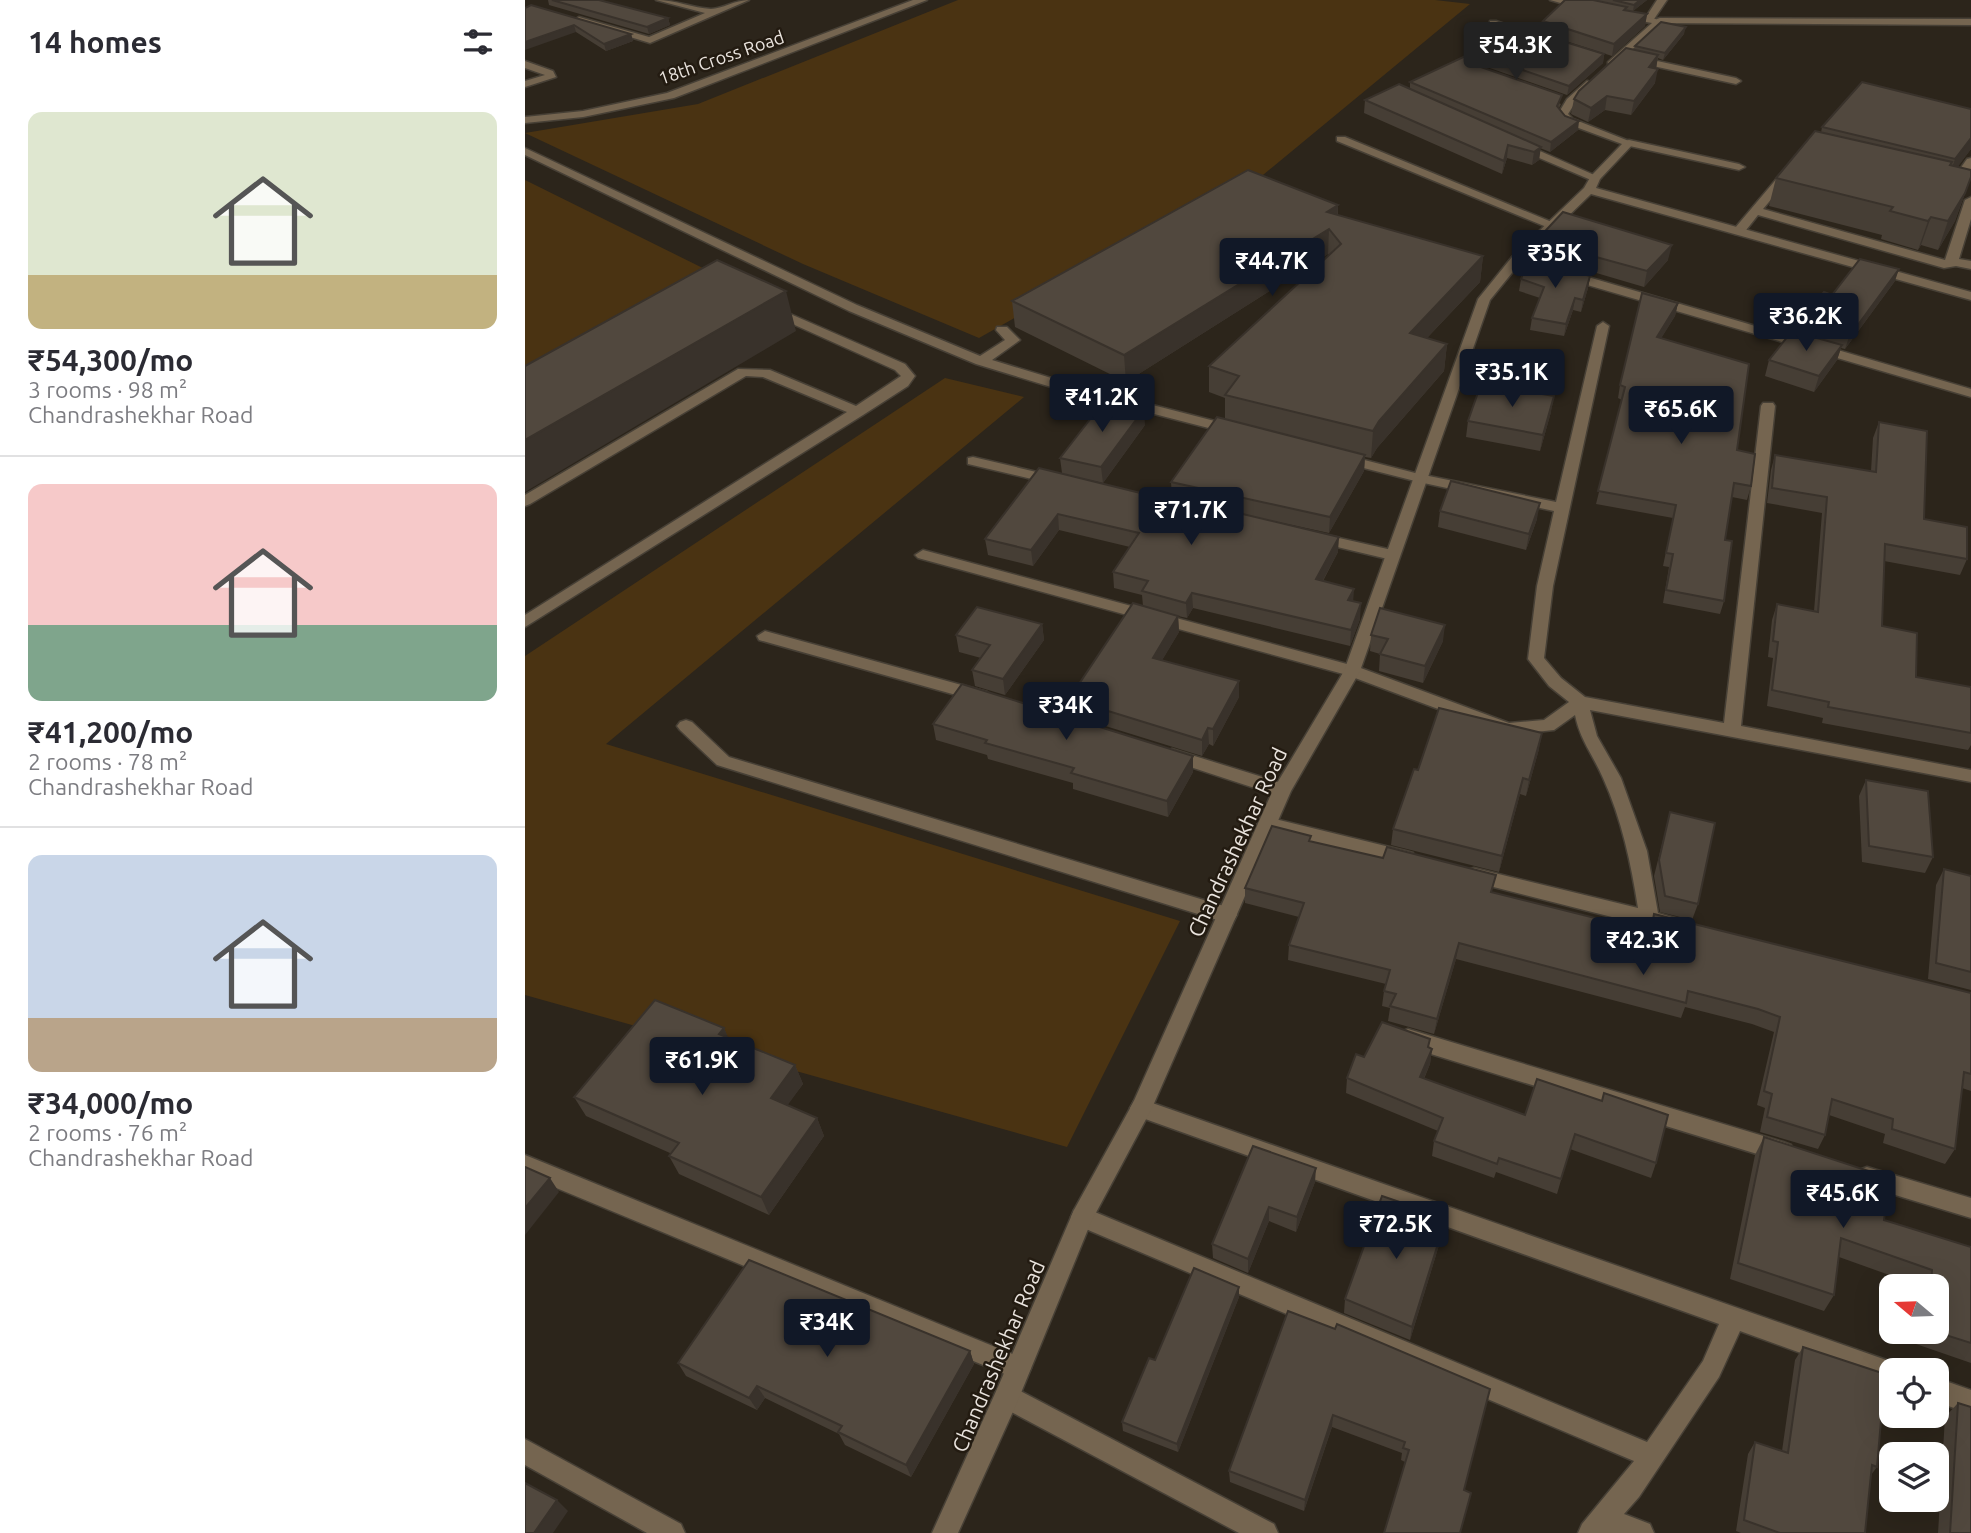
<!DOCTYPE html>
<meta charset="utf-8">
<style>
:root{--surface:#fff;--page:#f7f7f7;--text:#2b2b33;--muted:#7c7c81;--line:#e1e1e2;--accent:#111827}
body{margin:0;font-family:Ubuntu,sans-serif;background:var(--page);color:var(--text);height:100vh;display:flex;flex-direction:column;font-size:26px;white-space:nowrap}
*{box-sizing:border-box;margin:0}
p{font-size:23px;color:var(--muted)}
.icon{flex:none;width:38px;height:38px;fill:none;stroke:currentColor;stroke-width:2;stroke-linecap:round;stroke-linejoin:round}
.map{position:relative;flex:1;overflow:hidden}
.drawer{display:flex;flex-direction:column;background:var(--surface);width:525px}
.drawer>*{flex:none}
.needle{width:46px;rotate:289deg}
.fabs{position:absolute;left:1354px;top:1274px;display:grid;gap:14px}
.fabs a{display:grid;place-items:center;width:70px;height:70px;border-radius:14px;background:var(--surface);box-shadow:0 7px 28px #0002;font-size:35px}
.price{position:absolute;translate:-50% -60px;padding:0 16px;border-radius:7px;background:var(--accent);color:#fff;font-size:23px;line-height:46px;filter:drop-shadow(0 2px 4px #0008)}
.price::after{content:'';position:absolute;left:50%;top:42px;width:21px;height:16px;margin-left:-10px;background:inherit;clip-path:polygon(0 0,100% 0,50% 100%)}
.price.selected{background:#222;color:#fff}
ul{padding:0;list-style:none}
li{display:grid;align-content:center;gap:14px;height:371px;padding:0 28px}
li+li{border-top:2px solid var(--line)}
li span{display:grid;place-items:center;height:217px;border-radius:14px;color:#555}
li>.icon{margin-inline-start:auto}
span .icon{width:126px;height:126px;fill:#fffc;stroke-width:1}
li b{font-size:30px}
h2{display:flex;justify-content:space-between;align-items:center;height:84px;padding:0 28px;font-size:30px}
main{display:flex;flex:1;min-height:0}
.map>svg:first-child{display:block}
</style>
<main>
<section class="drawer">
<h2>14 homes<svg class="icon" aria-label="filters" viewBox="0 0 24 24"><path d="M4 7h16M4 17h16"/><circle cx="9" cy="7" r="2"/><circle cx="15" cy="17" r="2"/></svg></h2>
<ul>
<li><span style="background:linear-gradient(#dfe7d0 75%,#c2b280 0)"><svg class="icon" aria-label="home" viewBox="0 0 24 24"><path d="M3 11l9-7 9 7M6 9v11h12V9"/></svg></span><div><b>₹54,300/mo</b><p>3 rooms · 98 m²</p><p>Chandrashekhar Road</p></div></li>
<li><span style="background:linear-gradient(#f6c9c9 65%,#7fa58c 0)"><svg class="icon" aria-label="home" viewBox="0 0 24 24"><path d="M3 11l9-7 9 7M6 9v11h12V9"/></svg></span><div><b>₹41,200/mo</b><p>2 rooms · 78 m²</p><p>Chandrashekhar Road</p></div></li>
<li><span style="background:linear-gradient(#c9d6e8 75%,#b9a48a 0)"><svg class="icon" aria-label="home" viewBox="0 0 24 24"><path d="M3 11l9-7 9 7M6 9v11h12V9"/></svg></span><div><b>₹34,000/mo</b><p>2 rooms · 76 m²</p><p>Chandrashekhar Road</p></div></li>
</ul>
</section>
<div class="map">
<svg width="1446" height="1533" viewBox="0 0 1446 1533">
<rect width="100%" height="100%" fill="#2c251b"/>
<g fill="#4a3312">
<polygon points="433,0 910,0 945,4 727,184 454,338 278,264 0,133 173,104"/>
<polygon points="0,180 204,281 0,388"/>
<polygon points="420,378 499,397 81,744 655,921 542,1147 0,995 0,656"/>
</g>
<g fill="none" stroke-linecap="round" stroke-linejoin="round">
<g stroke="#474036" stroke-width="3">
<g id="minor">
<path d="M131,0C151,0 168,8 186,9C197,9 210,0 224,0L125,43L49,20L54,17L124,37L180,13Z"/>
<polygon points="1132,0 1142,0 1127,22 1121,22 1119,20"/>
<polygon points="1135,18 1446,19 1446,25 1132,23 1132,19"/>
<polygon points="965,21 971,21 1020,38 1015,41 965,25"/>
<polygon points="1109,56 1211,78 1216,81 1211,84 1105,61 1105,57"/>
<polygon points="0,61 28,71 31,77 0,87 0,81 20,75 0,68"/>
<polygon points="812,137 820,137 1034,225 1024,228 812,141"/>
<polygon points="1104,140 1214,164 1220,167 1214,170 1100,145 1100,141"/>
<polygon points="991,144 999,144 1076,178 1066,180 991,148"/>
<polygon points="0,148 332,305 455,356 480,340 471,330 472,327 482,327 495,340 467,360 546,384 713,427 715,430 713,433 703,433 536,390 451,364 324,311 0,155"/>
<polygon points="1446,158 1446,169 1435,186 1425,188 1423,186 1442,159"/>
<polygon points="1263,169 1269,172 1238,209 1420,260 1440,200 1446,197 1446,219 1434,259 1446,261 1446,269 1431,266 1419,268 1233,215 1218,234 1210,234 1210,228 1259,170"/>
<polygon points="991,256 1446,389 1446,397 987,263 987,257"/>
<polygon points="247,306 380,364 390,376 383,386 338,415 0,627 0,615 322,412 238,377 221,376 5,504 0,506 0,495 213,369 245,370 331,406 376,376 370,370 243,313 241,310"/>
<path d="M1078,322L1084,326L1028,586L1019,658L1036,678L1060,697L1199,723L1236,406L1238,403H1248L1250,406L1216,726L1446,770V782L1065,710L1072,736L1096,778L1122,851L1133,913L1157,920L1160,925L1157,930L1150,933L949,882L942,880L940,875L942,870L949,868L1113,908C1106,864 1097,820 1078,778C1068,755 1055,740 1050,715L1029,730L983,735L822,675L393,558L390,555L398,550L833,667L984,723L1019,720L1044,702L1024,686L1003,659L1012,586L1029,511L894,482L811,461L809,458L816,454L894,474L1031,502L1072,326Z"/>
<polygon points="448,457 537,478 539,481 532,485 443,464 443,458"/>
<polygon points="792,533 867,550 875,555 867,560 787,541 784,538"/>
<polygon points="240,631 462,692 464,696 456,702 234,640 232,636"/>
<polygon points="161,720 167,722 204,757 702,907 709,910 712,915 709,920 702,923 192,765 155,730 152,726 155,722"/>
<polygon points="647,749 763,785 766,790 763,795 757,797 641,759 638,755 641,751"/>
<polygon points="742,817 881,851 888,853 890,858 888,863 881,865 736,829 733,824 736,819"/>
<polygon points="883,1029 1258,1142 1266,1145 1269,1152 1266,1159 1258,1162 883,1047 876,1044 873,1038 876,1032"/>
<polygon points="616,1099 1367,1362 1375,1366 1377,1370 1367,1370 1367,1386 1215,1331 1194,1377 1114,1497 1099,1514 1125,1524 1129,1533 1053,1533 1057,1524 1109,1461 549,1224 546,1217 549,1210 557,1207 565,1210 1122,1442 1178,1361 1194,1324 609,1115 605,1108 609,1101"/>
<polygon points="0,1155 502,1360 506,1368 502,1376 494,1380 0,1175"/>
<polygon points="1342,1167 1446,1198 1446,1218 1334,1184 1331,1177 1334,1170"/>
<polygon points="1412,1378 1446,1390 1446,1414 1412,1402"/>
<polygon points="482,1384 749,1524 753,1533 714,1533 473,1405 470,1396 473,1387"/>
<polygon points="0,1439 156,1524 160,1533 122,1533 0,1465"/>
</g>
</g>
<g stroke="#474036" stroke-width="3">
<g id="tertiary">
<polygon points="388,0 402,0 149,98 58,117 0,123 0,117 58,111 142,93"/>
<polygon points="1025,0 1042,0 1065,7 1060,10"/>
<polygon points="1097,12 1140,21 1087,67 1083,66 1083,62 1127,23 1094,17 1094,13"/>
<polygon points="1062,81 1071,83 1050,103 1043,114 1048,119 1109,143 1075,179 1071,188 1446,292 1446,300 1066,194 995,263 965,300 835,671 766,791 627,1108 566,1222 491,1405 433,1533 407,1533 473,1387 549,1210 608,1103 748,790 819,671 953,299 987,257 1059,188 1066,176 1097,144 1040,123 1033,114 1042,99"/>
</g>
</g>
<use href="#minor" fill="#756550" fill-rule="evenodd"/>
<use href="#tertiary" fill="#756550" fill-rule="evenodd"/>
</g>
<g fill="#463e35">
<polygon points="23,0 74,0 143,18 145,25 124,34 24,5"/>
<polygon points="1040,0 1122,0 1108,11 1122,14 1120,26 1087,56 1016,33 1018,21"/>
<polygon points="0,8 106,34 108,41 81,51 51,32"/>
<polygon points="998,29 1079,54 1078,63 1042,95 959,66 952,66 1036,104 1034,108 1053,130 1025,152 1015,148 1014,160 1007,165 982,158 977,174 839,113 840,100 885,89 885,82"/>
<polygon points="1159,34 1138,60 1133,58 1131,68 1130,83 1106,115 1080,110 1063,122 1046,114 1049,99 1109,50 1110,46"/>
<polygon points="1446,109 1446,149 1433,166 1446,177 1430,221 1413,250 1396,245 1393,250 1356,239 1357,235 1244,206 1251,178 1296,133 1297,127"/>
<polygon points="813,205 813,215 958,256 955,282 902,338 922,344 919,371 852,448 846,458 840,457 839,471 804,533 720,515 813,552 798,581 828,601 835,619 825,646 668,608 662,618 653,616 654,632 637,660 714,697 688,746 684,744 677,756 545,715 544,699 618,606 617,595 589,588 588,572 605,547 534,530 508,566 463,555 460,539 537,473 535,458 620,425 578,483 556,478 636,498 647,498 646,482 700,419 700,398 684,392 684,366 804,255 803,254 601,382 490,327 487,301"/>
<polygon points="1009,243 1143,260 1119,287 1068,272 1067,275 1007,258"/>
<polygon points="1065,276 1063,288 1056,312 1048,310 1039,336 1005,330 1007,318 1015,298 994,291 996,279"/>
<polygon points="1370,281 1320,349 1316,348 1312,360 1289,392 1240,376 1244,360 1272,332 1275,323 1307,295"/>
<polygon points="1153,303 1150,316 1136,338 1212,450 1226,486 1222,500 1207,497 1200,540 1199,601 1195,614 1138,603 1144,567 1138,566 1148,518 1071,504 1097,400 1093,398 1095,385"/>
<polygon points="1026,412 1015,451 941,437 943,421"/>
<polygon points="1354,422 1399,519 1442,559 1435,575 1359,561 1357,626 1391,677 1446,687 1446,745 1443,750 1297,723 1298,718 1242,706 1248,658 1243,657 1247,620 1252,604 1289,611 1297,513 1242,503 1246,470 1250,455 1346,471 1348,438"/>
<polygon points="915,511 1012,519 1001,550 913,527"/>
<polygon points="517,624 519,640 480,695 450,686 447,670 456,658 434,652 431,635"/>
<polygon points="846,635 918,641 898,683 854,671 855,654 845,651"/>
<polygon points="408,724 668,772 643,817 548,789 548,783 463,759 462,755 411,740"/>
<polygon points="1014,749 1001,796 995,794 974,872 866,845 868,829 893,770"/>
<polygon points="1341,780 1408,857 1400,873 1337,862 1334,796"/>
<polygon points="1145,812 1173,904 1167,920 1135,912 1129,876"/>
<polygon points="785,841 968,893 1124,931 1129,914 1446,993 1446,1091 1437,1088 1430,1149 1420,1164 1358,1143 1360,1134 1304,1115 1300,1135 1293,1149 1235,1132 1240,1108 1232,1105 1249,1032 1227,1024 1160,1007 1156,1018 931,959 909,1034 863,1021 865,1008 857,1006 859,991 861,984 763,960 764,945 774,917 720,903 720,888"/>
<polygon points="1419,869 1446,876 1446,990 1403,979 1411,885"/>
<polygon points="199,1028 203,1038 270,1065 278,1084 262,1105 292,1118 299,1136 244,1215 154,1174 144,1156 145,1153 61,1116 49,1097"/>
<polygon points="904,1048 907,1049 905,1064 899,1079 1131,1163 1126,1178 1045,1149 1032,1194 971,1172 969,1178 907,1156 909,1141 913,1131 821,1093 822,1078 839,1057"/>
<polygon points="1239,1137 1359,1220 1446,1247 1446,1363 1391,1344 1392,1332 1412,1332 1412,1286 1395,1286 1314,1257 1309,1295 1299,1311 1205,1279 1230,1155"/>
<polygon points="728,1146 790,1182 771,1232 744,1221 723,1273 688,1258 687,1244"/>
<polygon points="921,1218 918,1232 885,1340 819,1313 820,1299"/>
<polygon points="714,1287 714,1297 653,1452 598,1431 597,1422 630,1360"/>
<polygon points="763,1311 939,1490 935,1533 880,1462 876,1460 877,1453 807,1427 779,1511 705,1482 704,1471"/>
<polygon points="1278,1347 1352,1467 1346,1475 1340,1533 1216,1533 1211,1531 1223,1454 1230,1442 1257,1451 1270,1360"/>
<polygon points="445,1351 449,1364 386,1477 320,1445 314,1434 240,1398 232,1410 161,1376 153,1363"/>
<polygon points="1433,1403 1446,1533 1413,1533 1420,1417"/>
</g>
<g fill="#39322b">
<polygon points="1115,0 1122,0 1108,11 1109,5"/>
<polygon points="1122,14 1120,26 1087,56 1089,44"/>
<polygon points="143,18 145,25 124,34 122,27"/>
<polygon points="49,25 51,32 0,50 0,42"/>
<polygon points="1161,27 1159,34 1138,60 1140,53"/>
<polygon points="106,34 108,41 81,51 79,44"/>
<polygon points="1079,54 1078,63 1042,95 1044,86"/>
<polygon points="1133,55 1131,69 1124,67"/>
<polygon points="1133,69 1130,83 1106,115 1109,101"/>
<polygon points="1082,96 1080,110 1063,122 1066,108"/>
<polygon points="1054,121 1053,130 1025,152 1026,142"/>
<polygon points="1446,138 1446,149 1423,180 1430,159"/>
<polygon points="983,145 982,158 977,174 979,161"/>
<polygon points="1016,147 1014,160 1007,165 1009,152"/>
<polygon points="1440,193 1430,221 1413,250 1423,221"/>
<polygon points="813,205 812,231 804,229 803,254 601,382 599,355"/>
<polygon points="1406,217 1396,245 1393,250 1403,221"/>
<polygon points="1147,245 1143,260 1119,287 1122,271"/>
<polygon points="958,256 955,282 882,359 885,333"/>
<polygon points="1374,269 1370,281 1320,349 1324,337"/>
<polygon points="1065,276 1063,288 1056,312 1058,300"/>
<polygon points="261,291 271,331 0,492 0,440"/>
<polygon points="1050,298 1048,310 1039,336 1041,324"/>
<polygon points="1153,303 1150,316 1129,350 1132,337"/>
<polygon points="922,344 919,371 852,448 846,458 848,431 854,421"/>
<polygon points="1317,345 1312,360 1289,392 1294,376"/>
<polygon points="1029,396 1026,412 1015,451 1018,435"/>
<polygon points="619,409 620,425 578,483 576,467"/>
<polygon points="840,455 839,471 804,533 805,517"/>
<polygon points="1015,503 1012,519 1001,550 1004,534"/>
<polygon points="533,514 534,530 508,566 506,550"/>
<polygon points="814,537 813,552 790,595 791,579"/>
<polygon points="829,589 828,604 823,600"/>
<polygon points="667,593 668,608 662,618 661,603"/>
<polygon points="836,603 835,619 825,646 826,630"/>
<polygon points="653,616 654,632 629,674 628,658"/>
<polygon points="517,624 519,640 480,695 478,679"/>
<polygon points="920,625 918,641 898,683 900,666"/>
<polygon points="714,681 714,697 688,746 688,729"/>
<polygon points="683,728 684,744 677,756 677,740"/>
<polygon points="1017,733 1014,749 1001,796 1004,780"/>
<polygon points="668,756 668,772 643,817 642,801"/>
<polygon points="998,778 995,794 974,872 977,856"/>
<polygon points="934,943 931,959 909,1034 912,1019"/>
<polygon points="199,1028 207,1047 194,1034"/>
<polygon points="907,1049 905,1064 893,1092 895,1077"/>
<polygon points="270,1065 278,1084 254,1117 246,1098"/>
<polygon points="292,1118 299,1136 244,1215 236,1197"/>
<polygon points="791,1168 790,1182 771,1232 772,1217"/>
<polygon points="25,1178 34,1192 0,1235 0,1208"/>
<polygon points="744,1207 744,1221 723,1273 723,1259"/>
<polygon points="921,1218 918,1232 885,1340 887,1327"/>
<polygon points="714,1287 714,1297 653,1452 652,1444"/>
<polygon points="445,1351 449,1364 386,1477 381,1465"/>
<polygon points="232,1386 240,1398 232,1410 224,1398"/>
<polygon points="808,1415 807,1427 779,1511 780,1500"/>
<polygon points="32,1500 43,1511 28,1533 9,1533"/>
</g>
<g fill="#51483e" stroke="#39322b" stroke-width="2">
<polygon points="27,0 74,0 143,18 122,27"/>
<polygon points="1040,0 1068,0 1102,7 1099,10 1122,14 1089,44 1018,21"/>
<polygon points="1088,0 1115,0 1109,5"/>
<polygon points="6,5 106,34 79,44 49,25 0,42 0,8"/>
<polygon points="1136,22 1161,27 1140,53 1110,46"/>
<polygon points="998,29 1079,54 1044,86 960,57 949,57 950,65 1037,95 1032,106 1040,116 1054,121 1026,142 885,82"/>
<polygon points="1101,48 1133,55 1124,67 1133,69 1109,101 1082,96 1066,108 1049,99 1054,91"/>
<polygon points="1337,82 1446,109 1446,138 1430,159 1297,127"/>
<polygon points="874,84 1016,147 1009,152 983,145 979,161 840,100"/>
<polygon points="1290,131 1427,162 1425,165 1446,170 1446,177 1440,193 1423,221 1406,217 1403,221 1365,211 1368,207 1251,178"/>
<polygon points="723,170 813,205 802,212 958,256 885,333 922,344 854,421 848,431 700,395 714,376 684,366 816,244 804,229 599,355 487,301"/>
<polygon points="1038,212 1147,245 1122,271 1071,257 1070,260 1009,243"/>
<polygon points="1004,259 1065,276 1058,300 1050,298 1041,324 1007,318 1019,287 996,279"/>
<polygon points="1335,259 1374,269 1324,337 1275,323 1299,292 1307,295"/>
<polygon points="192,260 261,291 0,440 0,366"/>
<polygon points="1117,293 1153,303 1132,337 1224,364 1212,450 1230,454 1226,486 1209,483 1200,540 1207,541 1199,601 1141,590 1148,554 1141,553 1151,505 1073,491 1100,387 1095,385"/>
<polygon points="1267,331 1317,345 1294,376 1244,360"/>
<polygon points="956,384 1029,396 1018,435 943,421"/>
<polygon points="580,400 619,409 576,467 535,458"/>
<polygon points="692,417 840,455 805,517 646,482"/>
<polygon points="1354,422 1402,431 1399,519 1442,527 1442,559 1360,544 1357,626 1392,633 1391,677 1446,687 1446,733 1303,707 1304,702 1247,690 1253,642 1248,641 1252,604 1293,612 1302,497 1247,488 1250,455 1351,472"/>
<polygon points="514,468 636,498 638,495 814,537 791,579 829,589 823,600 836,603 826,630 667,593 661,603 617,591 623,581 588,572 614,533 533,514 506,550 460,539"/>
<polygon points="926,481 1015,503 1004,534 915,511"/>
<polygon points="608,603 653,616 628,658 714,681 688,729 683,728 677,740 544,699"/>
<polygon points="452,607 517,624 478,679 447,670 465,645 431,635"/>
<polygon points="855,608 920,625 900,666 855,654 863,639 846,635"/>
<polygon points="437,684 668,756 642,801 546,773 549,768 460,743 462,740 408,724"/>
<polygon points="914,708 1017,733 1004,780 998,778 977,856 868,829 889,769 893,770"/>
<polygon points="1341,780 1403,791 1408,857 1344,846"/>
<polygon points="1145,812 1190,823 1173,904 1140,896 1134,860"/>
<polygon points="747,826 786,836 784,841 858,858 862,847 971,875 966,892 1126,932 1129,914 1446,993 1446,1074 1439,1072 1430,1149 1367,1129 1368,1119 1307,1099 1300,1135 1242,1117 1247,1094 1239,1091 1255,1017 1233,1009 1163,991 1161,1003 934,943 912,1019 865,1006 871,994 859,991 865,970 764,945 779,903 720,888"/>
<polygon points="1419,869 1446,876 1446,972 1411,963"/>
<polygon points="130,1000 199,1028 194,1034 270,1065 246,1098 292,1118 236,1197 144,1156 154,1143 49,1097"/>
<polygon points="857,1022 905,1039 903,1047 907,1049 895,1077 1000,1115 1012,1079 1077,1101 1079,1093 1143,1115 1131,1163 1050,1134 1036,1179 974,1158 972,1164 909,1141 918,1118 822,1078 831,1054 839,1057"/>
<polygon points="1239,1137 1365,1178 1359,1220 1446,1247 1446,1343 1411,1332 1412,1286 1406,1286 1407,1270 1316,1238 1309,1295 1213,1263"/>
<polygon points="728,1146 791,1168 772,1217 744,1207 723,1259 687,1244"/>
<polygon points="0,1167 25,1178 0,1208"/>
<polygon points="857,1196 921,1218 887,1327 820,1299"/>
<polygon points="224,1260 445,1351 381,1465 313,1432 317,1426 232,1386 224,1398 153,1363"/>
<polygon points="669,1268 714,1287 652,1444 597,1422 624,1358 630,1360"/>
<polygon points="763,1311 810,1329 812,1324 965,1389 939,1490 946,1493 935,1533 859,1533 884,1450 878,1448 880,1442 808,1415 780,1500 704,1471"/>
<polygon points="1278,1347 1360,1374 1352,1467 1347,1465 1340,1533 1255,1533 1219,1520 1230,1442 1263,1453"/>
<polygon points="1433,1403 1446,1407 1446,1533 1425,1533"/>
<polygon points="0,1483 32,1500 9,1533 0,1533"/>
</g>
<g text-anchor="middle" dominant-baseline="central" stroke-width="5" stroke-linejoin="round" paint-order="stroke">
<g font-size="18" fill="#eae4de" stroke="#231b11">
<text transform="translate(196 57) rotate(-19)">18th Cross Road</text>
</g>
<g font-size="21" fill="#eae4de" stroke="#231b11">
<text transform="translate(712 842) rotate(-65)">Chandrashekhar Road</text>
<text transform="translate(473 1356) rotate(-67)">Chandrashekhar Road</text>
</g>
</g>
</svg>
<div class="fabs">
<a><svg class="needle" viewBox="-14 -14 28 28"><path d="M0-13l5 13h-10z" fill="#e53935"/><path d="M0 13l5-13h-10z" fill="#7c7c81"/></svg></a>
<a><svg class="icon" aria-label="locate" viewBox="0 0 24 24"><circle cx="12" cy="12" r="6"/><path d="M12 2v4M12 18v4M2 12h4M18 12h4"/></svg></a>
<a><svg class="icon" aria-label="layers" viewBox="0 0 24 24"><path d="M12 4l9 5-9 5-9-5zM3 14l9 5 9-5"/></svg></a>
</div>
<b class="price selected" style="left:991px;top:82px">₹54.3K</b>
<b class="price" style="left:1030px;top:290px">₹35K</b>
<b class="price" style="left:747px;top:298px">₹44.7K</b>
<b class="price" style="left:1281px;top:353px">₹36.2K</b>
<b class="price" style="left:987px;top:409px">₹35.1K</b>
<b class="price" style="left:577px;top:434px">₹41.2K</b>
<b class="price" style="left:1156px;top:446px">₹65.6K</b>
<b class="price" style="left:666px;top:547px">₹71.7K</b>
<b class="price" style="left:541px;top:742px">₹34K</b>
<b class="price" style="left:1118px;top:977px">₹42.3K</b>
<b class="price" style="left:177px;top:1097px">₹61.9K</b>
<b class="price" style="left:1318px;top:1230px">₹45.6K</b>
<b class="price" style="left:871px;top:1261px">₹72.5K</b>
<b class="price" style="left:302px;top:1359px">₹34K</b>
</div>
</main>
